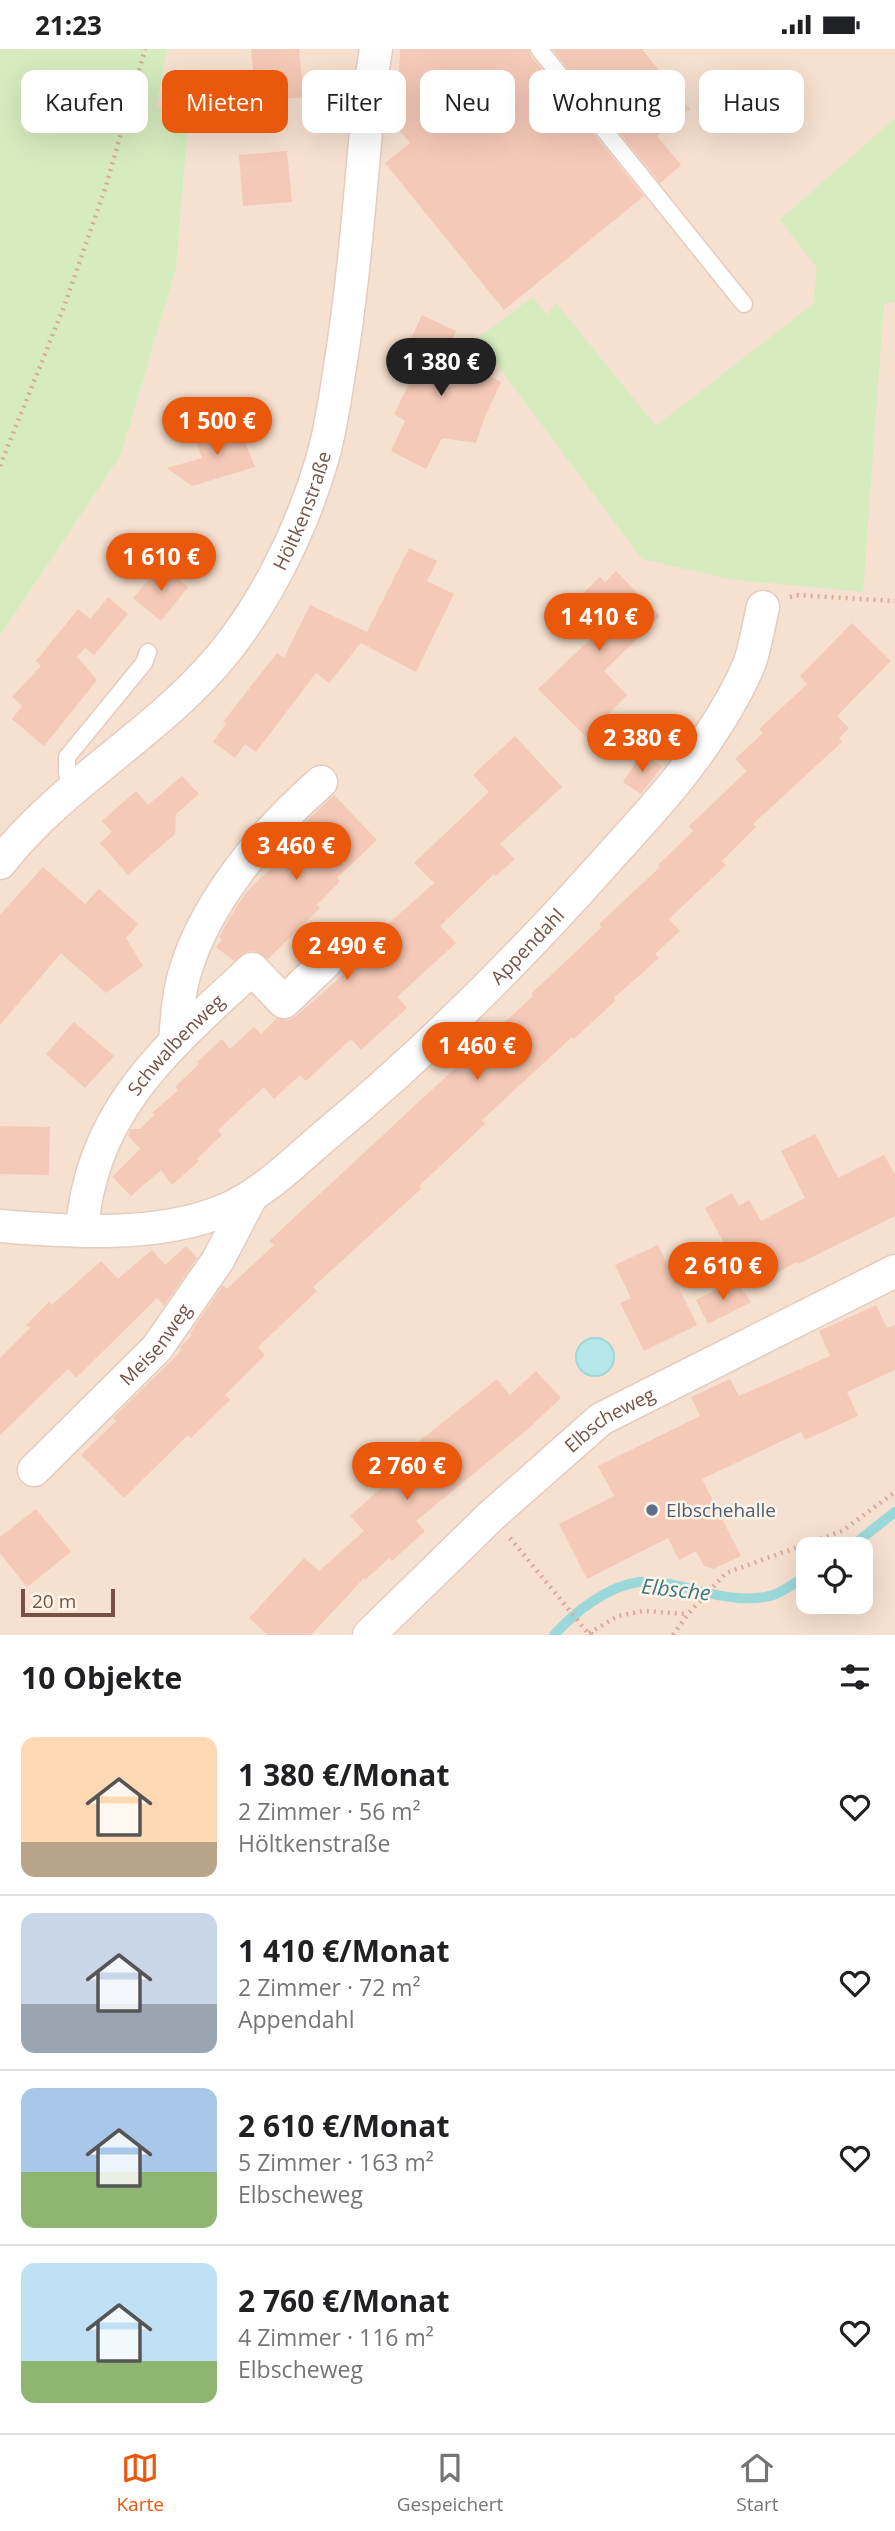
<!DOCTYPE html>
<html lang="de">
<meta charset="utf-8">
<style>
:root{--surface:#fff;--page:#f2f2f2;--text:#202124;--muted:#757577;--line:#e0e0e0;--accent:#ea580c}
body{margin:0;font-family:"Open Sans",sans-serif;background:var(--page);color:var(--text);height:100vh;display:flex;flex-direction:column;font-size:26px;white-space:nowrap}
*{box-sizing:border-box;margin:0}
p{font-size:23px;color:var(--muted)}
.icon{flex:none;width:38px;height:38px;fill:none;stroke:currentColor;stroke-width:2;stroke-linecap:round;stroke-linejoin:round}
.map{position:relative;height:1586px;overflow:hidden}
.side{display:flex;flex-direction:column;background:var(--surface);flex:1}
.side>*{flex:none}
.guide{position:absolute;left:21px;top:21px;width:854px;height:63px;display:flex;gap:14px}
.controls{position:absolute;left:796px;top:1488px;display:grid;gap:14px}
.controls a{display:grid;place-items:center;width:77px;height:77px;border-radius:14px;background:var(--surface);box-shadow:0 7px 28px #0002;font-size:35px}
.scale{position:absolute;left:21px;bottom:18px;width:94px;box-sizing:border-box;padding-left:7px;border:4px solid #765246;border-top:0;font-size:19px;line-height:24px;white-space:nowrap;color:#765246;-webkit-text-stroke:5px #fff4e9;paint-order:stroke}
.price{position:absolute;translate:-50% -60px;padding:0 16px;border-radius:24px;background:var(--accent);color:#fff;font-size:23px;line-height:46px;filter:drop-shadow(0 2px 4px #0008)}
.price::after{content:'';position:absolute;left:50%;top:42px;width:21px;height:16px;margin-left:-10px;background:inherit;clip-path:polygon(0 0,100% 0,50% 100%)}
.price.on{background:#222;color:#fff}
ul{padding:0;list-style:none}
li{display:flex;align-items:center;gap:21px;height:175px;padding:0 21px}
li+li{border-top:2px solid var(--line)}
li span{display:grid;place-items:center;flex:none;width:196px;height:140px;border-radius:14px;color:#555}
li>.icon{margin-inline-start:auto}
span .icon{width:84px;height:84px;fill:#fffc;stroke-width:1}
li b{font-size:30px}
h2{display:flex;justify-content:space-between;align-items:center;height:84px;padding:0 21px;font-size:30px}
.chip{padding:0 24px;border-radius:14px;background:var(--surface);box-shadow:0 7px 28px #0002;font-size:24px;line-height:63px}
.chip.on{background:var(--accent);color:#fff}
.status{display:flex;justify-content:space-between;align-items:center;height:49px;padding:0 35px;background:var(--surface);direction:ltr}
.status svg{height:19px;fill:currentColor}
.dock{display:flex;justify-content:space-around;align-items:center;height:98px;border-top:2px solid var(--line);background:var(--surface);font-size:19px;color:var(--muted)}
.dock a{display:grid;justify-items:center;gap:4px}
.dock .on{color:var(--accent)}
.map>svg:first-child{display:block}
</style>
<div class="status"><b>21:23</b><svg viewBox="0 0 49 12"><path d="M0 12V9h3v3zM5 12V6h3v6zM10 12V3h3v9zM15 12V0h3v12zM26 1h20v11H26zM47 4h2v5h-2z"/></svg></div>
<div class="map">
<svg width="895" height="1586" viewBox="0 0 895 1586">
<rect width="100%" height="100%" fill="#feefe1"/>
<path fill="#f6e0cf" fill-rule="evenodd" d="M167,0H895V1586H0V587L121,406L176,220L189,66L157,60ZM808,1500H861V1552H808Z"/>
<g fill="#d6ecbf">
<polygon points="0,0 167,0 157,59 189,66 176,220 121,406 0,587"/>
<polygon points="895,69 895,254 884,254 863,543 728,530 642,510 477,289 533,248 547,266 556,254 656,377 813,255 817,219 780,171"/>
</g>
<circle fill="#b5e6e8" stroke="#9ad8da" stroke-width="2" cx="595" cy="1308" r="19"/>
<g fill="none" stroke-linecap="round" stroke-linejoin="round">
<g stroke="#9ad8da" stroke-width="10">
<polyline points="848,1500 895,1463"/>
<path d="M554,1586C575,1563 607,1537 639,1533C660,1531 687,1539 707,1544C729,1549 755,1553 776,1545C787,1540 798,1532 808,1526"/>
</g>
</g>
<g fill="#f5c9b7">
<polygon points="251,0 299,0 304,48 256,53"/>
<polygon points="400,0 529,0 531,7 644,147 504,261 385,114 410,94 397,79"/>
<polygon points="552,0 642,0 690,60 657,87 681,116 660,134"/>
<polygon points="287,102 292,153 243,157 239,106"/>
<polygon points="422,266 456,282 445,307 441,305 501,333 484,370 476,394 442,389 426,420 391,402 405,372 394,365 427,299 410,292"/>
<polygon points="237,373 255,418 192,437 167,419 202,409 195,388"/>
<polygon points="409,499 437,512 427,532 454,545 416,623 361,594 329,634 316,624 256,703 245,695 235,709 213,693 226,675 223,673 277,604 284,609 310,556 367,583"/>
<polygon points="161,516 188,538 161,572 133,549"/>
<polygon points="616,522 660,567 604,622 627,646 586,688 538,640 600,581 573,554 600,528 605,533"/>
<polygon points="108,548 128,565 94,606 85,599 77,608 97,631 44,697 12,670 22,657 12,648 41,617 36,612 78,560 90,570"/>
<polygon points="852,574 891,612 837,667 849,679 839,689 842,693 753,775 756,778 722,812 726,816 669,870 680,882 655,905 659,909 614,949 616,951 574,990 572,988 482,1071 485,1075 419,1137 422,1139 313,1238 317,1242 258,1298 265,1306 225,1346 230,1351 191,1389 188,1386 124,1449 81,1406 116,1372 113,1369 182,1301 179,1299 192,1286 190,1284 223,1236 227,1240 274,1196 269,1192 533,947 531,945 602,878 599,875 660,818 658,816 693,782 689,777 747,722 735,710 763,684 759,680 807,635 800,627"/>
<polygon points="515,687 562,738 500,795 515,810 496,827 494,825 440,877 456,894 397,948 407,959 361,1001 351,990 306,1032 300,1026 274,1050 264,1038 218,1081 222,1086 197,1110 199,1112 172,1136 161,1121 131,1147 112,1128 140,1100 128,1086 131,1080 140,1080 154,1066 152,1064 178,1041 175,1038 199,1015 197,1013 222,990 230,1000 254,978 261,985 277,969 288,971 296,967 343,926 345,928 384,893 377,885 434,834 414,814 489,743 473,726"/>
<polygon points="642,704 662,717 641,745 623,733"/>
<polygon points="182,727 199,745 176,765 175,785 128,826 100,794 112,783 102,772 136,742 148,756"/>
<polygon points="334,746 377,791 337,829 340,832 317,856 320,859 268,910 258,903 251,902 234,912 216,898 222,891 219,888 238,855 251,838 276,815 272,810 297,788 293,785"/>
<polygon points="43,818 85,855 99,840 138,875 126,889 143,917 106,944 61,904 0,976 0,866"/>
<polygon points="74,973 114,1007 85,1039 46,1005"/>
<polygon points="0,1077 50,1078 49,1126 0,1125"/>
<polygon points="815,1085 838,1129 884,1106 895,1125 895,1167 798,1215 797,1213 748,1239 705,1159 732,1144 739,1157 749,1151 761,1172 805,1149 781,1102"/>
<polygon points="658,1196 697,1276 644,1302 620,1254 631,1249 615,1216"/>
<polygon points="186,1197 197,1209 164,1257 157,1249 76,1329 68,1320 0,1386 0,1309 30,1279 26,1276 49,1253 52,1256 101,1212 118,1230 152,1201 165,1216"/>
<polygon points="735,1231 751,1253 708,1275 696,1251"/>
<polygon points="876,1256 887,1279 895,1276 895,1321 847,1343 858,1367 805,1391 801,1383 702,1430 741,1507 713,1520 704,1517 696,1502 679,1511 668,1489 587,1530 559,1475 614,1447 598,1417 700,1367 691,1348 730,1330 739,1347 830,1307 819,1282"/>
<polygon points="536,1322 561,1349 529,1379 416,1472 425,1482 392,1512 389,1509 365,1531 364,1529 311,1586 268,1586 249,1569 304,1509 319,1522 364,1482 350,1467 391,1430 383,1421 497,1330 510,1346"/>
<polygon points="36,1460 71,1503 27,1538 0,1504 0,1488"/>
</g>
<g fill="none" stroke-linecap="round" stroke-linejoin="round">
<g stroke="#e4ccbf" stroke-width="19">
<g id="service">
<polyline points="539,0 744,255"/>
<polyline points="73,741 67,724 67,708 144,614 148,603"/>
</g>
</g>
<g stroke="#e4ccbf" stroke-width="35">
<g id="minor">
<path id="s1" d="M0,814C59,738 146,691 210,620C261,564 301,483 322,411C331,381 335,349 340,318C355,225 361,132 370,39L376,0"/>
<path d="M175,992C177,969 178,946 185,923C206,852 265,782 321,733"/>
<path id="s2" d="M0,1177C71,1183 159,1189 225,1161C263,1145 295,1112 327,1085C427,1002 520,909 607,811C642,772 679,733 708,689C724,665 741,637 751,610C756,593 759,575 763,558"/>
<path id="s3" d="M82,1182C90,1061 170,996 252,920L284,953L326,913"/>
<path id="s4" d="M34,1421L157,1299L218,1211L251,1148"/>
<path id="s5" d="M369,1586L491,1467L601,1370L895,1222"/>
</g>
</g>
<g stroke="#d9ac9a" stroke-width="4.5" stroke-dasharray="2 5" stroke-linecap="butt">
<polyline points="0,417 65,255 106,137 145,0"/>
<polyline points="790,548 796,546 895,552"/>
<polyline points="510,1489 588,1584 595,1586"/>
<polyline points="589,1584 618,1567 643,1562 687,1565"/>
<polyline points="673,1586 688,1565 726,1524 842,1482 895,1443"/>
</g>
<use href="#service" stroke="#fff" stroke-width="16"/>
<use href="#minor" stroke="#fff" stroke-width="32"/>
</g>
<circle fill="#5c6f8a" stroke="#fff4e9" stroke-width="2.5" cx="652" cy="1461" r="7"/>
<g text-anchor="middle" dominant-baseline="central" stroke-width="5" stroke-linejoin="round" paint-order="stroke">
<g font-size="19" fill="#765246" stroke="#fff4e9">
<text stroke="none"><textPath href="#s1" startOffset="471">Höltkenstraße</textPath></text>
<text stroke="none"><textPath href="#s2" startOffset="630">Appendahl</textPath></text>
<text stroke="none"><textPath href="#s3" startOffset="214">Schwalbenweg</textPath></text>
<text stroke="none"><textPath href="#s4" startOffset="175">Meisenweg</textPath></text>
<text stroke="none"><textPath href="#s5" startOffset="324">Elbscheweg</textPath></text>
</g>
<g font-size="19" fill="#4e5e75" stroke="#fff4e9" text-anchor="start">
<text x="666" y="1461">Elbschehalle</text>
</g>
<g font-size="21" font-style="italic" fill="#3a797d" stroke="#fff4e9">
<text transform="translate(676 1540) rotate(6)">Elbsche</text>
</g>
</g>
</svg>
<div class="controls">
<a><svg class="icon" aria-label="locate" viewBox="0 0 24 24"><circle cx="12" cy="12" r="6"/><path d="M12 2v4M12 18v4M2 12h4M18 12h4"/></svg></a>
</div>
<div class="scale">20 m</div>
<b class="price on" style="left:441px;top:349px">1 380 €</b>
<b class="price" style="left:217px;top:408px">1 500 €</b>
<b class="price" style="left:161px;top:544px">1 610 €</b>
<b class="price" style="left:599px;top:604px">1 410 €</b>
<b class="price" style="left:642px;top:725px">2 380 €</b>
<b class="price" style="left:296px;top:833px">3 460 €</b>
<b class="price" style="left:347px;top:933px">2 490 €</b>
<b class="price" style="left:477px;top:1033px">1 460 €</b>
<b class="price" style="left:723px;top:1253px">2 610 €</b>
<b class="price" style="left:407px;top:1453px">2 760 €</b>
<div class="guide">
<a class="chip">Kaufen</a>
<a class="chip on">Mieten</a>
<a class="chip">Filter</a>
<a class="chip">Neu</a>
<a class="chip">Wohnung</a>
<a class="chip">Haus</a>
</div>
</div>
<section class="side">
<h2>10 Objekte<svg class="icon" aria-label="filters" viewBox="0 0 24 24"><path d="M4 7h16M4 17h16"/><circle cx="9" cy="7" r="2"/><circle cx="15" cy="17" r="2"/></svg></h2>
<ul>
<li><span style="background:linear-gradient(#ffd9b3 75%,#b9a48a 0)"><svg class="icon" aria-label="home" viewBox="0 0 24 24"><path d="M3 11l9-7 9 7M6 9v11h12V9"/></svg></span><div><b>1 380 €/Monat</b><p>2 Zimmer · 56 m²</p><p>Höltkenstraße</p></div><svg class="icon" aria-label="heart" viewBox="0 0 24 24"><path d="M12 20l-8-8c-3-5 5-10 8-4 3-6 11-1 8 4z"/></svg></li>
<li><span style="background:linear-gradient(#c9d6e8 65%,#9aa5b1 0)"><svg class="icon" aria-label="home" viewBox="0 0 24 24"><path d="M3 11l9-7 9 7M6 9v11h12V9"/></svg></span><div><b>1 410 €/Monat</b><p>2 Zimmer · 72 m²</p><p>Appendahl</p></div><svg class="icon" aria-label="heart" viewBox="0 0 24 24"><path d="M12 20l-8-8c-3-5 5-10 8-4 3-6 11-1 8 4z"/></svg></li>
<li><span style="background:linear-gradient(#a9c7e8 60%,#8fb573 0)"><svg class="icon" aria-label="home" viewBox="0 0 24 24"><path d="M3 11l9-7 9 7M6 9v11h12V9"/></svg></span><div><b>2 610 €/Monat</b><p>5 Zimmer · 163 m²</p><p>Elbscheweg</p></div><svg class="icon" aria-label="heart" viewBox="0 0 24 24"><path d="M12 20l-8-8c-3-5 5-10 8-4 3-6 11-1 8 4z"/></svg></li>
<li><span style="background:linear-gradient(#bfe0f5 70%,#8fb573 0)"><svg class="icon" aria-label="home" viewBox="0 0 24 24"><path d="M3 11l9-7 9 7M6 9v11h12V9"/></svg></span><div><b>2 760 €/Monat</b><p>4 Zimmer · 116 m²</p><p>Elbscheweg</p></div><svg class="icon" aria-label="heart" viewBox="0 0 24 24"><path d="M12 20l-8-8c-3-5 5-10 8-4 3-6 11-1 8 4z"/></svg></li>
</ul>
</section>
<nav class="dock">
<a class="on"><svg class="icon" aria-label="map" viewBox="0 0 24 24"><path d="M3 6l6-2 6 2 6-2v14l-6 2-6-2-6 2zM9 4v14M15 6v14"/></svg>Karte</a>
<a><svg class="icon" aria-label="saved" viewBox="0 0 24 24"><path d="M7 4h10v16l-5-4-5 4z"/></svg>Gespeichert</a>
<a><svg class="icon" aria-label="home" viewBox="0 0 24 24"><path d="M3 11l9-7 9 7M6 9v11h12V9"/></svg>Start</a>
</nav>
